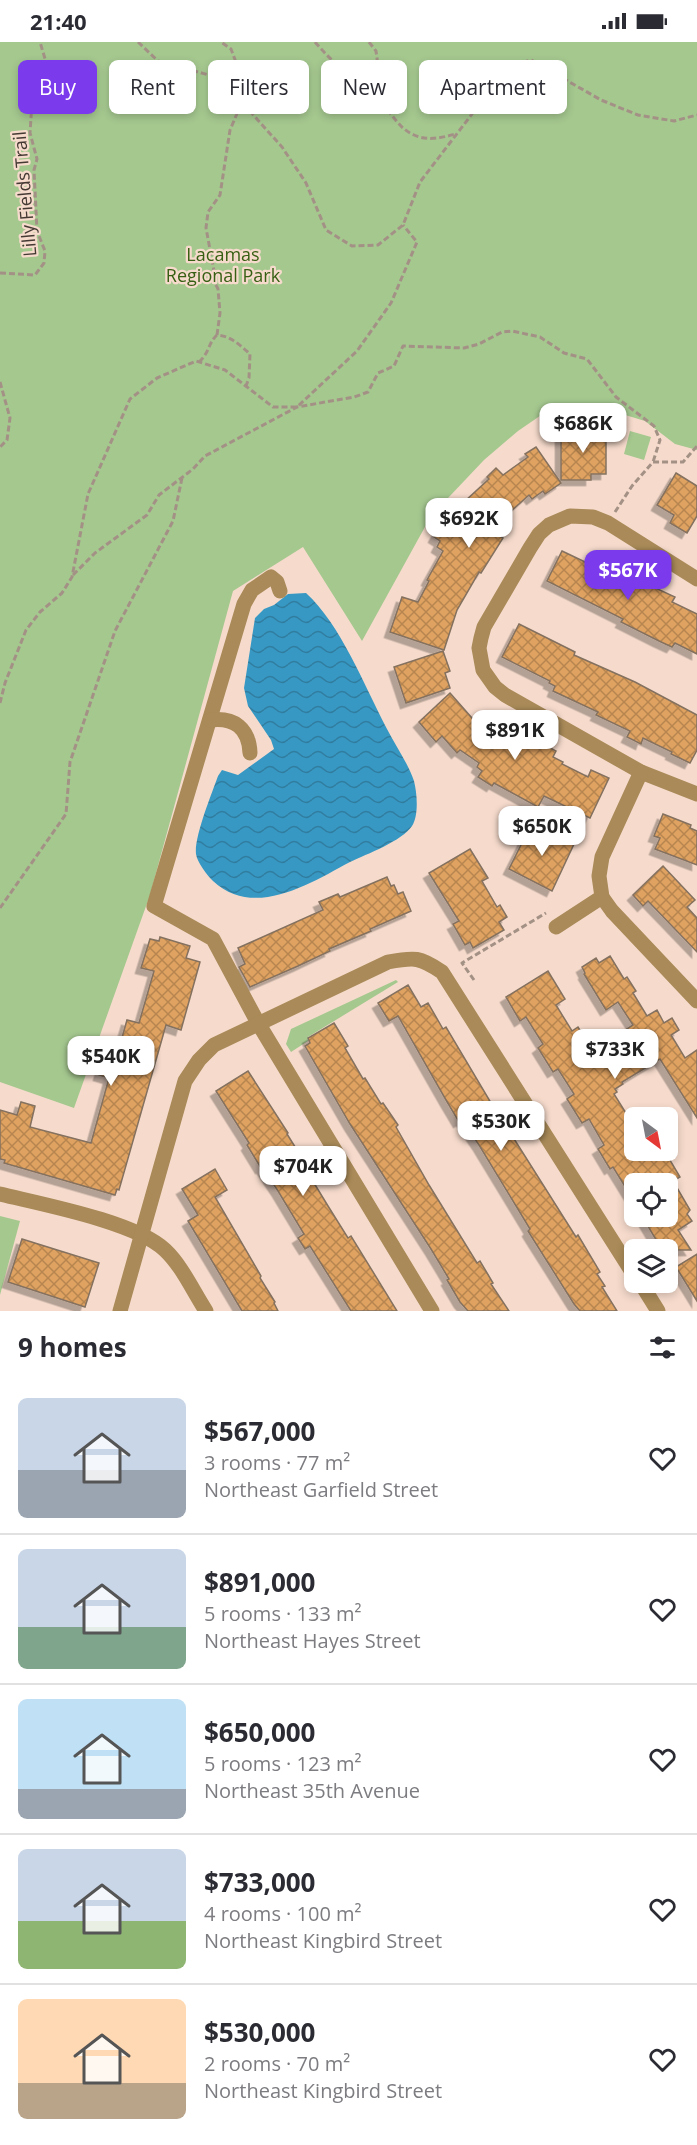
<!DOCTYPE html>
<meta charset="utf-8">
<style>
:root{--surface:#fff;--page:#f2f2f3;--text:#2b2b33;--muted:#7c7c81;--line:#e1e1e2;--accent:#7c3aed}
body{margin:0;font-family:"Open Sans",sans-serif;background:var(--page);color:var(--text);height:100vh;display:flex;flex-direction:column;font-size:22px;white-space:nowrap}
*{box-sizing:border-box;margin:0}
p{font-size:20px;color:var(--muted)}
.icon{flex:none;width:33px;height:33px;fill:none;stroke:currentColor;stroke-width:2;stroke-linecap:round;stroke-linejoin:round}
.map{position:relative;height:1269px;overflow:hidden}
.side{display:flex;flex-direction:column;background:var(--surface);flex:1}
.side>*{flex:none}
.guide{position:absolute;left:18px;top:18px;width:662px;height:54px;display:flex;gap:12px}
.needle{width:39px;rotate:148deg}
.controls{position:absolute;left:624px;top:1065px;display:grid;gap:12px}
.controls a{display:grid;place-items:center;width:54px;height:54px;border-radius:9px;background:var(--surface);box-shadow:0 3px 9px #0003;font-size:30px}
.price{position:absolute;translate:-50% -51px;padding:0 14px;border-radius:12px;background:#fff;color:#222;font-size:20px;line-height:39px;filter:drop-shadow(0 2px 3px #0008)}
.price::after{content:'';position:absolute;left:50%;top:36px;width:18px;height:14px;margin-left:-9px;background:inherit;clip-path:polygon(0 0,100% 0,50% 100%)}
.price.current{background:var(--accent);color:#fff}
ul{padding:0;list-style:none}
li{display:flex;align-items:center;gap:18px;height:150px;padding:0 18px}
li+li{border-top:2px solid var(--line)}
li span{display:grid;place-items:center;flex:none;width:168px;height:120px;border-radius:9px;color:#555}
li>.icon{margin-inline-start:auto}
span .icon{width:72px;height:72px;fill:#fffc;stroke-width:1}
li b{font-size:26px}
h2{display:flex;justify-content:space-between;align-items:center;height:72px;padding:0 18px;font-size:26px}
.tag{padding:0 21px;border-radius:9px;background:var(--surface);box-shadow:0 3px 9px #0003;font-size:21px;line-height:54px}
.tag.current{background:var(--accent);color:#fff}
.status{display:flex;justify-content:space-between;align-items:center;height:42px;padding:0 30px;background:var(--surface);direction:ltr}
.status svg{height:16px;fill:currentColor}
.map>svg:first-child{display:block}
</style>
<div class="status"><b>21:40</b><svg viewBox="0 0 49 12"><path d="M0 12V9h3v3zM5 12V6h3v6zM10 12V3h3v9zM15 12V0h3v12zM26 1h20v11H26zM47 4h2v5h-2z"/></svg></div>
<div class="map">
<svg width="697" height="1269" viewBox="0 0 697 1269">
<defs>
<pattern id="water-waves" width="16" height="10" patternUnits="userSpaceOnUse" patternTransform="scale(1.5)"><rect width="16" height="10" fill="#3798c4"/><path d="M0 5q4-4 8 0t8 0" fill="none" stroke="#307da0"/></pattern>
<pattern id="building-cross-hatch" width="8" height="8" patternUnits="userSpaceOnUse" patternTransform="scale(1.5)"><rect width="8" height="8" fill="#e0a260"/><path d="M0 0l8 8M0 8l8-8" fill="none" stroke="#b78550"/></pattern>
<filter id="shadow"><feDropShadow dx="-5.5" dy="5.5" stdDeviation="0" flood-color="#0004"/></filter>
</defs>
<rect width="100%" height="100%" fill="#f6dbcc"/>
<g fill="#a5c88f">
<polygon points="0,0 697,0 697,408 675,402 645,379 622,372 550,367 518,389 484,418 431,474 362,599 303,505 233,549 150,853 74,1066 0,1040"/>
<polygon points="630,389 651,395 644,418 624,412"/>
<polygon points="396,938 398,940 308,995 308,999 291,1010 286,1002 291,987"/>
<polygon points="0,1174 20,1179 0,1253"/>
</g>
<path fill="url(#water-waves)" d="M306,551C341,583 364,643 387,687C395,703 408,721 414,739C417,751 419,773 412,784C402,799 367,812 350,820C309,842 254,877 213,839C207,833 197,820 196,812C194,795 212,751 218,734L222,728L238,733L274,707L271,698L248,664L244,646L255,576L264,567L274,563L288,552Z"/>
<g fill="url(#building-cross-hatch)" stroke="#84715f" stroke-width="1.5" filter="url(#shadow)">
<polygon points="561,388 606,388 606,432 591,432 591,438 561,438"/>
<polygon points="536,405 561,441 545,452 543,449 532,457 529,453 490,488 503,496 481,531 479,530 457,568 444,608 390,590 402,555 418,560 429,539 427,538 443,509 437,505 440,499 434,495 444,478 451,482 463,461 489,437 487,435 496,426 503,433 528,415 525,412"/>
<polygon points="676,431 697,444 697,474 687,491 670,481 674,473 657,463"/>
<polygon points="562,509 604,529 607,524 618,530 619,529 675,555 672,560 697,572 697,612 675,601 672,605 659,599 621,580 623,577 547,539"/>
<polygon points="519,582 575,610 574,613 635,640 697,673 697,708 690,721 671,712 672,710 643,696 641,702 627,695 630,689 596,673 598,670 553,649 555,644 549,641 550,639 502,615"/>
<polygon points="443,609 450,629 445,631 450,646 406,661 394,625"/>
<polygon points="450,651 487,693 494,683 526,703 531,695 556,709 553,715 563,720 562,722 588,735 591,728 609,736 590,776 544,754 538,765 494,741 492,744 478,735 482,729 477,725 479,721 460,708 457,711 442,694 436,700 419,680"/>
<polygon points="663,772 691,783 690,786 697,789 697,823 655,807 660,796 654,794"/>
<polygon points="532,781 574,802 552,849 509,827"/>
<polygon points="470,807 488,836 482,839 497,865 500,863 507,875 499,880 504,888 473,906 470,900 465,903 453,882 459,879 429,831"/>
<polygon points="663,824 695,858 687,865 697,876 697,910 648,859 643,864 633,853"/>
<polygon points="387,835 391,844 394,843 398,852 403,850 411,869 370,887 371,889 329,907 330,909 298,924 250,945 239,925 245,922 238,906 323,868 319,860 338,852 340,855"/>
<polygon points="160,895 190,904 186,916 200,920 181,988 166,983 119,1148 117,1147 115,1153 4,1121 5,1118 0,1117 0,1068 17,1073 21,1060 35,1064 30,1085 91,1101 109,1036 99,1033 104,1017 115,1020 127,978 139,981 154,929 141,926 150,897 159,899"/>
<polygon points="610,914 624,937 627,935 636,949 633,951 647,974 657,968 664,981 672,976 679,988 671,993 685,1016 697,1008 697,1076 660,1017 622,1040 623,1042 615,1047 617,1050 614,1052 629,1076 634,1073 634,1108 664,1108 680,1135 673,1139 690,1168 687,1172 692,1179 678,1188 691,1208 662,1208 642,1174 668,1174 668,1142 634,1142 634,1159 613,1125 610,1127 598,1107 604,1103 589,1077 582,1081 567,1057 574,1052 558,1027 553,1030 538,1006 543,1002 526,975 520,979 506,955 548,929 565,957 556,963 572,989 578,985 600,1019 626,1002 619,992 633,983 618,960 606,968 584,932 585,931 582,925 596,916 599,921"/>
<polygon points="408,943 421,965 428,961 443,987 446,985 510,1093 511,1092 576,1195 578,1193 600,1230 597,1232 605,1244 602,1245 617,1269 580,1269 574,1262 528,1189 530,1187 479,1103 462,1078 459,1080 446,1058 398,974 389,979 378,961"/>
<polygon points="334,981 348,1004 345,1006 363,1037 365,1036 381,1062 383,1061 398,1083 396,1085 429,1143 477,1221 480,1219 493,1241 491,1242 509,1269 468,1269 460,1260 447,1238 449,1237 431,1207 350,1082 305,1004 310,1001 308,996"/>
<polygon points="248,1029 288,1091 287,1092 302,1116 300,1118 328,1164 348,1196 351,1194 397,1269 351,1269 310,1204 305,1207 298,1196 304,1192 278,1149 262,1125 261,1126 247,1103 249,1101 216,1049"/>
<polygon points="215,1127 227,1148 215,1155 261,1234 260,1236 275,1260 274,1261 278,1269 242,1269 188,1179 198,1173 182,1147"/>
<polygon points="22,1197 99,1221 85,1265 8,1240"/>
<polygon points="697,1212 697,1259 676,1225"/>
</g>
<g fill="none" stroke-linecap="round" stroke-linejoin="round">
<g stroke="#a49186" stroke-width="3" stroke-dasharray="6 3" stroke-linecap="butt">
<polyline points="138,0 158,19 209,33 230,47 282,105 306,141 326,188 352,204 378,203 403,183 420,140 472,72 499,26 531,18 601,58 638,73 674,79 697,73"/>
<path d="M315,0C335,24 359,40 381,61C393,72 398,86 414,93C427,99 442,96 455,92"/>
<polyline points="369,0 376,9 383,60"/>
<polyline points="0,231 35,233 44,221 45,209 37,189 34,128 37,117 30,91 33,45 46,20 40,0"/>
<polyline points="217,293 220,271 218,247 213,237 214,229 206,186 208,170 220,153 230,88 242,60 248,56 246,47 231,7 221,0"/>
<path d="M199,320C210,310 208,301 217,293C231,294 240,303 250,312L249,336L246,344"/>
<polyline points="0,340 10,376 7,398 0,405"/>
<polyline points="615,470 632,444 653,420 683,420 697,404"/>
<polyline points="73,533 95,511 147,473 159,453 193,427 205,414 297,365 354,355 368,350 378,331 394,324 403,304 464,306 479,302 502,290 512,289 540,295 564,311 587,317 616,355 654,384 660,398 653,420"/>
<polyline points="0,661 5,641 26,588 40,570 62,551 72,535 88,452 130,357 157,336 196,319 225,328 273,365 297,365 357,309 391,261 417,200 403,183"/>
<polyline points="0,866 66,772 70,720 115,589 173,479 182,436"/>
<polyline points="474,938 462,921 546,871"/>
</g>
<g stroke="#a98a58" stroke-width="15">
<polyline points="697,537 608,481 593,475 570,474 549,483 539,492 530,506 484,585 481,596 479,606 483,628 495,645 505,653 641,730 697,752"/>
<polyline points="280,549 277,540 271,535 252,548 244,562 154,864 213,897 258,981 432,1269"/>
<path d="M210,678C234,675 249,686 250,711"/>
<polyline points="602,855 612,869 697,959"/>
<polyline points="556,885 602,855 599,834 602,815 641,730"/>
<path d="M0,1152C41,1162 136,1180 165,1208C182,1224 193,1249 206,1269"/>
<polyline points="640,1240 658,1269"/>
<path d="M120,1269L185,1039L199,1018L214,1003L388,920C415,915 420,915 442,930L634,1233"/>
</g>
</g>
<g text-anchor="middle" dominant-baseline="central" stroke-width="4.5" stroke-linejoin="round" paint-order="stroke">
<g font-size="18" fill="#443933" stroke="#f6dbcc">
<text transform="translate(24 152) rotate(-95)">Lilly Fields Trail</text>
</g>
<g font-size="18" fill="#375f13" stroke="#f6dbcc">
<text x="223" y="212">Lacamas<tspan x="223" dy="21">Regional Park</tspan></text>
</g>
</g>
</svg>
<div class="controls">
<a><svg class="needle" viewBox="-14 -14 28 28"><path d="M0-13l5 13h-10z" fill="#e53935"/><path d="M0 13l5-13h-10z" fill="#7c7c81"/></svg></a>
<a><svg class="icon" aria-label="locate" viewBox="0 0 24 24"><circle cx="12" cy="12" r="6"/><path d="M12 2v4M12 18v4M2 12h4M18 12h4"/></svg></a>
<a><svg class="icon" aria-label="layers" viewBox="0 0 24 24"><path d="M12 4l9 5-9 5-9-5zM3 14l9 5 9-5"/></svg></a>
</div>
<b class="price" style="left:583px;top:412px">$686K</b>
<b class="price" style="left:469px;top:507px">$692K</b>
<b class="price current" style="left:628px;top:559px">$567K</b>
<b class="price" style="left:515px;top:719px">$891K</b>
<b class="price" style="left:542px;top:815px">$650K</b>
<b class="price" style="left:615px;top:1038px">$733K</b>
<b class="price" style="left:111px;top:1045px">$540K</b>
<b class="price" style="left:501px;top:1110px">$530K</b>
<b class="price" style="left:303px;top:1155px">$704K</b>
<div class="guide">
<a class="tag current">Buy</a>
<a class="tag">Rent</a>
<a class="tag">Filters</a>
<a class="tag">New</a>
<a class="tag">Apartment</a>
</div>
</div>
<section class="side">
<h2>9 homes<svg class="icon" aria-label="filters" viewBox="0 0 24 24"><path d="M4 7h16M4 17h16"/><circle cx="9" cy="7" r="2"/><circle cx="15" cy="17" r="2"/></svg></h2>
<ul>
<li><span style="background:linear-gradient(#c9d6e8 60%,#9aa5b1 0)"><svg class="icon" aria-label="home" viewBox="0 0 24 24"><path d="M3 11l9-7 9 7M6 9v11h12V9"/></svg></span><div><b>$567,000</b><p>3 rooms · 77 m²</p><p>Northeast Garfield Street</p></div><svg class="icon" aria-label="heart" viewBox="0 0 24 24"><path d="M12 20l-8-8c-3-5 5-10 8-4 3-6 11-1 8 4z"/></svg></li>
<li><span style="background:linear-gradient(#c9d6e8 65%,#7fa58c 0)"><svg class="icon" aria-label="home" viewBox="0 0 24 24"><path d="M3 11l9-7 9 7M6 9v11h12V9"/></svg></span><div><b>$891,000</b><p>5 rooms · 133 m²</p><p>Northeast Hayes Street</p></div><svg class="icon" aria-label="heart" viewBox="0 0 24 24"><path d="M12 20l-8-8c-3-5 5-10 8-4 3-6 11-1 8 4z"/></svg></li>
<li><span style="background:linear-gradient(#bfe0f5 75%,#9aa5b1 0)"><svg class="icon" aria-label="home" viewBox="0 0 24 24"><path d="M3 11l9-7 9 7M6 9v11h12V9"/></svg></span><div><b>$650,000</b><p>5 rooms · 123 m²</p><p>Northeast 35th Avenue</p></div><svg class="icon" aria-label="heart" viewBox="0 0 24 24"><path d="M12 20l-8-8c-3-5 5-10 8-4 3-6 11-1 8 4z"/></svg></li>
<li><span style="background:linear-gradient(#c9d6e8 60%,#8fb573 0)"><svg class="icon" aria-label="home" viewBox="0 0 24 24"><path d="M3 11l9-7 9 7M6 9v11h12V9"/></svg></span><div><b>$733,000</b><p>4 rooms · 100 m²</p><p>Northeast Kingbird Street</p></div><svg class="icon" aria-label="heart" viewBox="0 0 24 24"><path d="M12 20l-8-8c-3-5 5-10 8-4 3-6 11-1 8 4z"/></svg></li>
<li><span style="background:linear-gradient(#ffd9b3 70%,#b9a48a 0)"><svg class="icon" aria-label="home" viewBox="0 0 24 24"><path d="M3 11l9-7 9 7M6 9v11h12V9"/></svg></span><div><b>$530,000</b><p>2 rooms · 70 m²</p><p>Northeast Kingbird Street</p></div><svg class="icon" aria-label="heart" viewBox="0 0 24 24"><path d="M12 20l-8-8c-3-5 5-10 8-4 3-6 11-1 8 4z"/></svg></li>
</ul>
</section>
